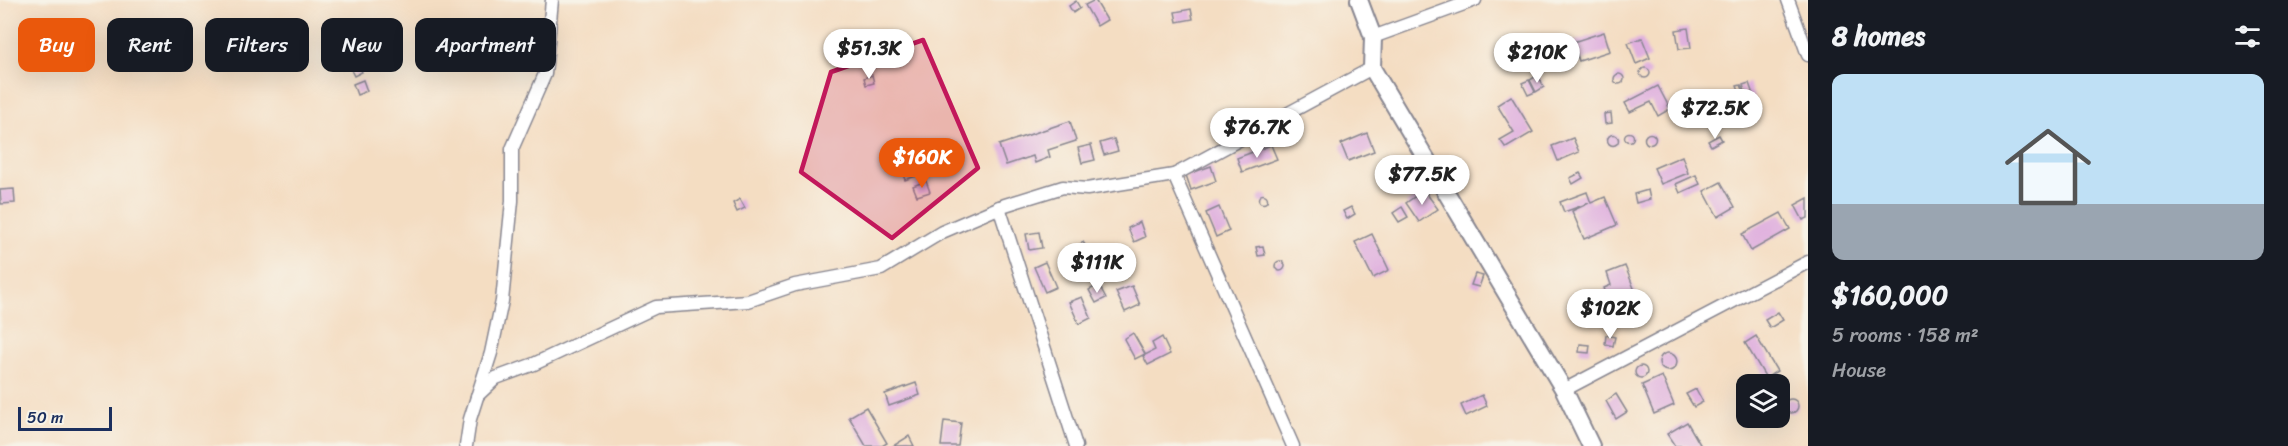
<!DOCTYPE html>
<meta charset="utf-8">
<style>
:root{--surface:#171b24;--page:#20242c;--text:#f1f3f6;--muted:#9ea1a6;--line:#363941;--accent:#ea580c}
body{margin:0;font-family:Sriracha,sans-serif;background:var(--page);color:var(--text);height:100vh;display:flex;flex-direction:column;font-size:22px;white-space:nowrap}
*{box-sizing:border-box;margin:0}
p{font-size:20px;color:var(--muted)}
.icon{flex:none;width:33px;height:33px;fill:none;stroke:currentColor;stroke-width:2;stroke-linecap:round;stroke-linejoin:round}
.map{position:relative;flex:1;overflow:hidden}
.sheet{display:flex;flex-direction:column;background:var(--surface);width:480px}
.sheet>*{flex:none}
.top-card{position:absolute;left:18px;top:18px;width:570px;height:54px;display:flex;gap:12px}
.fabs{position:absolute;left:1736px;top:374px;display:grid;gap:12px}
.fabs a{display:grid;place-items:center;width:54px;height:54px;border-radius:12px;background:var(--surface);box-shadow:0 6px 24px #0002;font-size:30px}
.scale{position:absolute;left:18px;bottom:15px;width:94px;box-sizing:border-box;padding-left:6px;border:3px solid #1b2f5e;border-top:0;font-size:16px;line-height:21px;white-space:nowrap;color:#1b2f5e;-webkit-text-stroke:4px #f7f3e8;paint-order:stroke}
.price{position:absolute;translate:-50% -51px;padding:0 14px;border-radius:21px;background:#fff;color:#222;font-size:20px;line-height:39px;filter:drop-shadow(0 2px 3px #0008)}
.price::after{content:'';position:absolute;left:50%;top:36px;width:18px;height:14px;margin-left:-9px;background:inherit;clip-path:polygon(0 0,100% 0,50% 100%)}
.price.on{background:var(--accent);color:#fff}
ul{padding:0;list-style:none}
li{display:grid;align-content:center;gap:12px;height:318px;padding:0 24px}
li+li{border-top:2px solid var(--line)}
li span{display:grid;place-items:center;height:186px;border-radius:12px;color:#555}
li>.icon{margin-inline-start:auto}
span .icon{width:108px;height:108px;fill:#fffc;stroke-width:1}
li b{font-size:26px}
h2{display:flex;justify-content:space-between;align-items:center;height:72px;padding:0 24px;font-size:26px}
.tag{padding:0 21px;border-radius:12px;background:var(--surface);box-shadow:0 6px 24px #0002;font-size:21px;line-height:54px}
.tag.on{background:var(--accent);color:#fff}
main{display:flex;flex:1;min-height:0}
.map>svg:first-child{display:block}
</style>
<main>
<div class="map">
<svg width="1808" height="446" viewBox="0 0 1808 446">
<rect width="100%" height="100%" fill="#f7f3e8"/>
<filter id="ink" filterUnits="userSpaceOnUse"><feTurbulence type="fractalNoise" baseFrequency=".0167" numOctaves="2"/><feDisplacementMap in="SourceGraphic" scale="12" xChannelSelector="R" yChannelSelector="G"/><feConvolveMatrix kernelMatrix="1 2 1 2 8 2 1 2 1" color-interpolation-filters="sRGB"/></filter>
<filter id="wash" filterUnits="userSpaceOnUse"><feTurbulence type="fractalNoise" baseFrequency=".008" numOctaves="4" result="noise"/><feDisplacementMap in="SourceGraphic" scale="24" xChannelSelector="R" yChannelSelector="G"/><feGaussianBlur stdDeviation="1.35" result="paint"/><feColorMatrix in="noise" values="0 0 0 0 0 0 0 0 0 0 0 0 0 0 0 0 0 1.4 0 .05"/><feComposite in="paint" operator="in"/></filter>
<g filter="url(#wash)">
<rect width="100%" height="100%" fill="#f4ddc2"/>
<g id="blocks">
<g fill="#dfafde">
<polygon points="1095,0 1107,20 1097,26 1085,5"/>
<polygon points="1076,1 1080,8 1073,13 1069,6"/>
<polygon points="1191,9 1193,19 1177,22 1175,12"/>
<polygon points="1688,28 1691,48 1679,49 1676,30"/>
<polygon points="1604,32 1610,51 1579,61 1573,42"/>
<polygon points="1642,38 1650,58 1636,64 1628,43"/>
<polygon points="358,65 362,72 354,76 350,68"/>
<circle cx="1645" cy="73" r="5"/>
<circle cx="1619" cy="79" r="5"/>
<polygon points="872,75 874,83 866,85 864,78"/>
<polygon points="1538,75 1544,87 1536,92 1530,80"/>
<polygon points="363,80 367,91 357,95 353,84"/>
<polygon points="1529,80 1535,92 1528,95 1522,83"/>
<polygon points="1749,83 1756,103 1750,106 1743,85"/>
<polygon points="1741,85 1749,104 1745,106 1737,86"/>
<polygon points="1658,86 1670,109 1658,116 1651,102 1630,112 1625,103"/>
<polygon points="1511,96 1533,132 1506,148 1500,140 1514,132 1497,105"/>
<polygon points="1611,113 1612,123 1605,124 1604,114"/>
<polygon points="1070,121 1076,141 1048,150 1050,157 1035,163 1033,156 1006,165 999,145"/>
<circle cx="1629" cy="137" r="4.5"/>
<polygon points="1367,133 1374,151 1348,161 1341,144"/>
<circle cx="1650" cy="139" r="5.5"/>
<circle cx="1613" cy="140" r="5.5"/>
<polygon points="1719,135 1722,140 1711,146 1708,141"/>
<polygon points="1573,138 1579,152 1558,161 1552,146"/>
<polygon points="1114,139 1118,151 1104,155 1100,143"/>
<polygon points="1091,145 1095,160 1082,163 1078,148"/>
<polygon points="1271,145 1277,159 1242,172 1237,158"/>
<polygon points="920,149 929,171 905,180 897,158"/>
<polygon points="1682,156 1688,173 1661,184 1654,168"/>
<polygon points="1211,166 1216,181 1191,190 1186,175"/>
<polygon points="1580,173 1583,178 1573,184 1570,178"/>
<polygon points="1696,175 1700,184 1680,193 1676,184"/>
<polygon points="926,181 930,192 917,196 913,186"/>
<polygon points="1721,182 1735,207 1718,217 1704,191"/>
<polygon points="14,189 15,203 1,204 0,190"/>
<polygon points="1424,190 1438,209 1419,222 1406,203"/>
<polygon points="1648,190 1650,199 1636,203 1634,194"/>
<polygon points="1587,192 1591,203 1605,197 1617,225 1584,239 1572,211 1589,203 1564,212 1560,202"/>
<circle cx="1263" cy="199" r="4.5"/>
<polygon points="1808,198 1808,218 1803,220 1795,205"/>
<polygon points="740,199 745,208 737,212 733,203"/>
<polygon points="1219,207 1229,231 1216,237 1206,213"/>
<polygon points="1351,207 1355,214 1347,219 1343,211"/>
<polygon points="1402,207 1408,217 1399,222 1393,213"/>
<polygon points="1781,213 1790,229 1751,251 1742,234"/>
<polygon points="1140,222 1145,237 1134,242 1128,228"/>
<polygon points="1039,232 1042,248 1029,250 1026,234"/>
<polygon points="1372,234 1389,270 1373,278 1355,242"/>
<polygon points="1083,242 1091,254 1082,261 1074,249"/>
<polygon points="1263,246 1265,255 1258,256 1256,247"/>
<circle cx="1280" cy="266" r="5"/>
<polygon points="1045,262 1056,287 1045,292 1034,267"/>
<polygon points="1625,266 1638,298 1619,306 1617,299 1609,302 1604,288 1611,285 1607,273"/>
<polygon points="1475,274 1483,276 1479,287 1471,285"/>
<polygon points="1099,285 1106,298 1096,303 1089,290"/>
<polygon points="1132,286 1140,305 1125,312 1116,292"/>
<polygon points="1082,297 1091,318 1079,324 1069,302"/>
<polygon points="1778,312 1783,320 1770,328 1765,320"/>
<polygon points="1133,333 1145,354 1135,359 1124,339"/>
<polygon points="1606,335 1615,337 1613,346 1605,344"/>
<polygon points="1756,336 1777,371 1766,378 1745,343"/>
<polygon points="1162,337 1170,354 1148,365 1143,356 1155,350 1152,343"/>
<polygon points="1580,344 1590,345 1589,353 1579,352"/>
<circle cx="1668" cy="362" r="9"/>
<circle cx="1641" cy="372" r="6"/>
<polygon points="1662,376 1674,405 1654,414 1642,385"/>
<polygon points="916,383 920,395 889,406 885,394"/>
<polygon points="1696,389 1703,402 1694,407 1686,394"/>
<polygon points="1616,394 1627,412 1616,419 1606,401"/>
<polygon points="1482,395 1487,406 1466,416 1461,405"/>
<circle cx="1791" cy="406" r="7"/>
<polygon points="866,407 887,443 882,446 866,446 849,417"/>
<polygon points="1746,413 1746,417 1754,417 1750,424 1744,420"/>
<polygon points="944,421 961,423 958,446 941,446"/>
<polygon points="1687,422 1701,446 1675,446 1667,434"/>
<polygon points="909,436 914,446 893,446"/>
</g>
</g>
</g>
<g filter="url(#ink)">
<use href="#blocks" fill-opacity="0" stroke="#888690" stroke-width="1.5"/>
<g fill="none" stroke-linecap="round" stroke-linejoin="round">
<g stroke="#888690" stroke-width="15">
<g id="minor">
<polyline points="1788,0 1808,55"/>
<polyline points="1373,37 1475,0"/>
<polyline points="999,207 1076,446"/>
<polyline points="1564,390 1808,262"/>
<polyline points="477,396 496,378 534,364 656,307 748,301 795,285 881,269 942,232 1005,205 1063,187 1087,189 1174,175"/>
<polyline points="466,446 470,419 491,353 502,301 512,201 512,149 545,74 552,0"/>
<polyline points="1293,446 1174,175 1372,68"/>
</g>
</g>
<g stroke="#888690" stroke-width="20">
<polyline id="secondary" points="1359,0 1373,37 1372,68 1564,390 1591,446"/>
</g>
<use href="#minor" stroke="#fff" stroke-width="12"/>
<use href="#secondary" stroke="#fff" stroke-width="16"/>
</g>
</g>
<path fill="#c2185b" fill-opacity="0.2" stroke="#c2185b" stroke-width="4.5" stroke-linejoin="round" d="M923,40L978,168L892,238L801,172L831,72Z"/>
</svg>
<div class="fabs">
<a><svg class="icon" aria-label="layers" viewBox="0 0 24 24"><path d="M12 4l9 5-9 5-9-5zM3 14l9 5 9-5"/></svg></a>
</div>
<div class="scale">50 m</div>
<b class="price" style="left:869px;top:80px">$51.3K</b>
<b class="price" style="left:1537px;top:84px">$210K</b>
<b class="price" style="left:1715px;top:140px">$72.5K</b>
<b class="price" style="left:1257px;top:159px">$76.7K</b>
<b class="price on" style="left:922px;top:189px">$160K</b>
<b class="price" style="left:1422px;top:206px">$77.5K</b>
<b class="price" style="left:1097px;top:294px">$111K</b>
<b class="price" style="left:1610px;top:340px">$102K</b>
<div class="top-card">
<a class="tag on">Buy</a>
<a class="tag">Rent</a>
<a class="tag">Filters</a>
<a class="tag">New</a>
<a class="tag">Apartment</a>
</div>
</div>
<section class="sheet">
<h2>8 homes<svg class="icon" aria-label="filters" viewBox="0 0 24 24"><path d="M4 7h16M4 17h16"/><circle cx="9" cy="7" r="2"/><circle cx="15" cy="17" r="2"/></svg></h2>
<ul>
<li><span style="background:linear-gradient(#bfe0f5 70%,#9aa5b1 0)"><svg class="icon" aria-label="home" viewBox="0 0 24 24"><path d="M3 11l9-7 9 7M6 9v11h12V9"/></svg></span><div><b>$160,000</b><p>5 rooms · 158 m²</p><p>House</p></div></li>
</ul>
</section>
</main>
